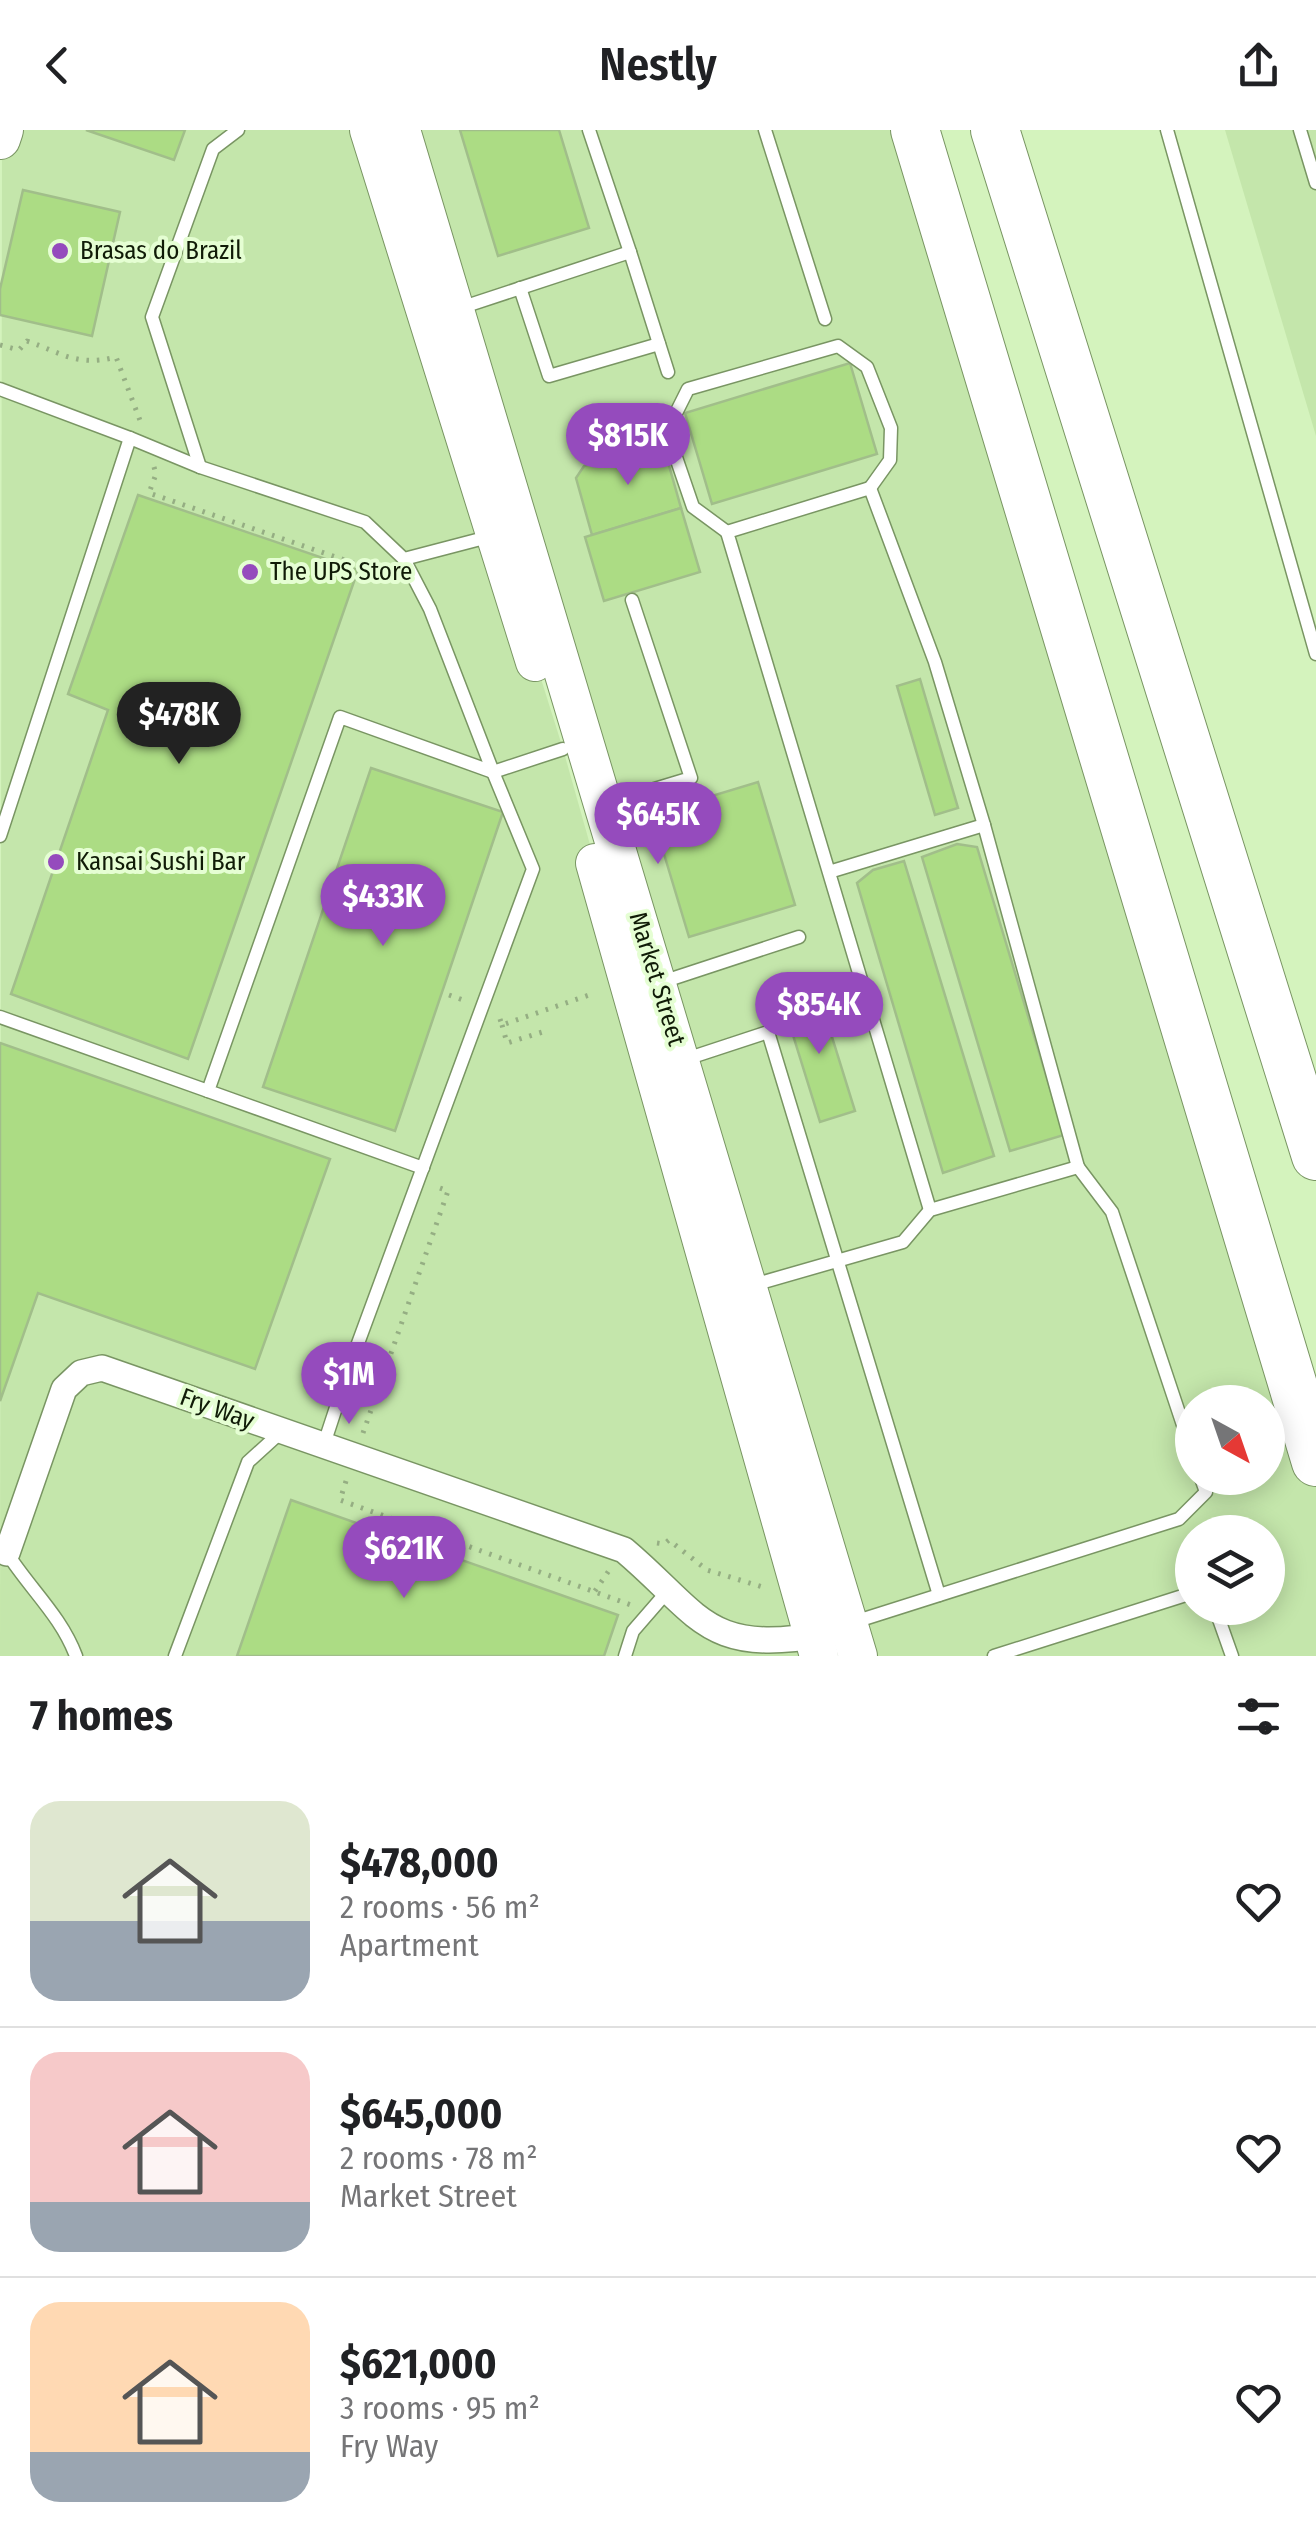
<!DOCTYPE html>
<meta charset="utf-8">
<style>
:root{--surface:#fff;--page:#f2f2f2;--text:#202124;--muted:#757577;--line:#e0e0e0;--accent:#954bbd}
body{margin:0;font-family:"Fira Sans Condensed",sans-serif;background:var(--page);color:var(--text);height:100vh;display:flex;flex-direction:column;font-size:38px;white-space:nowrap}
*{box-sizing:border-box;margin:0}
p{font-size:32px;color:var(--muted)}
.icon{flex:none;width:55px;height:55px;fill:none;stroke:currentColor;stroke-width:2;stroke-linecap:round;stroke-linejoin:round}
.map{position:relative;height:1526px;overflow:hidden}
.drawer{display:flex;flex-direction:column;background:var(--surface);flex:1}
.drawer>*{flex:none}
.needle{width:65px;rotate:140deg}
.controls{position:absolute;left:1175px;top:1255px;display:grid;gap:20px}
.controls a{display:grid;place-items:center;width:110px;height:110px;border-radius:50%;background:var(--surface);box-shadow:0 5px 25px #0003;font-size:50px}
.price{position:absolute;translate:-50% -85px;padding:0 22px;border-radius:35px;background:var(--accent);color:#fff;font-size:32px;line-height:65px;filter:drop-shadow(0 2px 5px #0008)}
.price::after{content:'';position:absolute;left:50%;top:60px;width:30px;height:22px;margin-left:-15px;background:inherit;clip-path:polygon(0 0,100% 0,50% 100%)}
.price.on{background:#222;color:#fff}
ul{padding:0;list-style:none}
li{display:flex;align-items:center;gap:30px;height:250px;padding:0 30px}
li+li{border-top:2px solid var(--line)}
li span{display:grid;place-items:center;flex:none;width:280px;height:200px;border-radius:30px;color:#555}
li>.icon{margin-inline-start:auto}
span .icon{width:120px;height:120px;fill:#fffc;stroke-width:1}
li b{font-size:42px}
h2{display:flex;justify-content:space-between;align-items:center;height:120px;padding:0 30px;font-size:42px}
header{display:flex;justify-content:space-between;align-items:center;height:130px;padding:0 30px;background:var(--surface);font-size:45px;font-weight:600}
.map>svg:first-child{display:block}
</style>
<header><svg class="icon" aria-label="back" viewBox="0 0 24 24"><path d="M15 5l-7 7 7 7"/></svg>Nestly<svg class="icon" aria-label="share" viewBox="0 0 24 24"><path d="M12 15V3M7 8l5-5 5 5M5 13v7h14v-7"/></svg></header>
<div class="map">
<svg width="1316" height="1526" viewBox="0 0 1316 1526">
<rect width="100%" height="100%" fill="#d4f3bd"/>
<g fill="#c4e6ab" fill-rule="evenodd">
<polygon points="2,0 369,0 563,619 819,1526 0,1526"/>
<path d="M401,0H915L1316,1332V1526H858ZM1192,1272H1268V1348H1192ZM1192,1402H1268V1478H1192Z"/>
<polygon points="1225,0 1316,0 1316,306"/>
</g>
<g fill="#acdc84" stroke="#a1be8a" stroke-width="2.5">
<polygon points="86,0 185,0 174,30"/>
<polygon points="460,0 559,0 589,98 498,126"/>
<polygon points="23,60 120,82 92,206 0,185 0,159"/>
<polygon points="850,233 877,324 712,374 685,283"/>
<polygon points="662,311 681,378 592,405 576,348 584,336"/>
<polygon points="138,365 358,440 188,929 11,864 108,580 68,564"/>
<polygon points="681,378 700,442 604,471 585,407"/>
<polygon points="920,549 958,678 935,685 897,556"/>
<polygon points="371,638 503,682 395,1001 263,957"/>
<polygon points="758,652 795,775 689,807 652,684"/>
<polygon points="957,714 977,717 1064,1005 1010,1021 922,727"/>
<polygon points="904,731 994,1026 943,1043 857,753 873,740"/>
<polygon points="818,862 855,981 820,992 783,873"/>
<polygon points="0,913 330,1029 255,1239 38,1163 0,1271"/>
<polygon points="291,1370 618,1485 604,1526 237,1526"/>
</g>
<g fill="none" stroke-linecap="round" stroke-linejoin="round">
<g stroke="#799563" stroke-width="15">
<g id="service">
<polyline points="589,0 630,122"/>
<polyline points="765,0 825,189"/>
<polyline points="1167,0 1316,524"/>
<polyline points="1300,0 1316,53"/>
<polyline points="520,158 549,246 659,214"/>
<polyline points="457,179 630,122 668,242"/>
<polyline points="0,259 130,308"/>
<polyline points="200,337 152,187 213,19 238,0"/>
<polyline points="727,402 693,377 667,301 688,259 838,216 867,237 891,298 890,330 870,358"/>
<polyline points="404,429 430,479 493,642 340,587 208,961 423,1038"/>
<polyline points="605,674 691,648 632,470"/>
<polyline points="984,695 1078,1037"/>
<polyline points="0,706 130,308 200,337 365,392 404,429 492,406"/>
<polyline points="829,742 984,695 935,532 870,358 727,402 930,1080"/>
<polyline points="659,853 799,807"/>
<polyline points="0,887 208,961"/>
<polyline points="683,930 768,902 939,1465"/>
<polyline points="753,1155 903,1112 930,1080 1078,1037 1112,1082 1192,1322"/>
<polyline points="323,1317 350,1235 533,739 493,642 563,619"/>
<path d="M7,1423C30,1459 61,1486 76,1526"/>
<polyline points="1215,1478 1232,1526"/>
<polyline points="851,1493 1179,1389 1206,1362 1201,1348"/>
<polyline points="175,1526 248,1332 281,1302"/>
<polyline points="625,1526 633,1501 666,1463"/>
<polyline points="994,1526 1192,1463"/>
</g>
</g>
<g stroke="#799563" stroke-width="28">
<path id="minor" d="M7,1423L64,1259L81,1243L102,1238L624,1420C701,1485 705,1526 825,1504"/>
</g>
<g stroke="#799563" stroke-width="40">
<g id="secondary">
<polyline points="369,0 535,532"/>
<polyline points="401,0 858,1526"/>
<polyline points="595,733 819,1526"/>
</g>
</g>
<g stroke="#799563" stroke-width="42">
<polyline id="primary" points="0,9 3,0"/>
</g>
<g stroke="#799563" stroke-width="50">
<g id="motorway">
<polyline points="915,0 1316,1332"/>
<polyline points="995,0 1316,1026"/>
</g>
</g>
<g stroke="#95ae83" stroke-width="5" stroke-dasharray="2.5 8" stroke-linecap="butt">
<path d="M0,215L19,220L27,211C62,223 77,237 116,227L141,293"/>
<polyline points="154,337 156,344 149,363 362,436"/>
<polyline points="449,865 466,871"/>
<polyline points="500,889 502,895 592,864"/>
<polyline points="502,895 507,913 549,900"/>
<polyline points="363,1303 448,1061 437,1057"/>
<polyline points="346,1351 340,1370 631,1475"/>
<polyline points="657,1413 664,1414 669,1410 707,1440 766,1458"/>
<polyline points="595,1461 610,1439"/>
</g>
<use href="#service" stroke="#fff" stroke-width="12"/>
<use href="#minor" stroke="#fff" stroke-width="25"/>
<use href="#secondary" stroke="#fff" stroke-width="38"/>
<use href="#primary" stroke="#fff" stroke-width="40"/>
<use href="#motorway" stroke="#fff" stroke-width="48"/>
</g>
<g fill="#954bbd" stroke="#e5fed3" stroke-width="4">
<circle cx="60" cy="121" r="10"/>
<circle cx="250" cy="442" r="10"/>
<circle cx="56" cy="732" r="10"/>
</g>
<g text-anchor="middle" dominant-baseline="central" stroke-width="8" stroke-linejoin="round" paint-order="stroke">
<g font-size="25" fill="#101b07" stroke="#e5fed3" text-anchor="start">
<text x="80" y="121">Brasas do Brazil</text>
<text x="270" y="442">The UPS Store</text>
<text x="76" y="732">Kansai Sushi Bar</text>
</g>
<g font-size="25" fill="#101b07" stroke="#e5fed3">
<text transform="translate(657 849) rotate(73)">Market Street</text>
<text transform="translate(217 1279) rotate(20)">Fry Way</text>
</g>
</g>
</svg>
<div class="controls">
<a><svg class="needle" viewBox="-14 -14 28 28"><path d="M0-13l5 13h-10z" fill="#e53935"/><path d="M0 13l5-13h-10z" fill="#757577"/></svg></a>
<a><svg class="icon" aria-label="layers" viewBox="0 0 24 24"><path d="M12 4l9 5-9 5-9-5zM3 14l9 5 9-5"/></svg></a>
</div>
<b class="price" style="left:628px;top:358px">$815K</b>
<b class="price on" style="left:179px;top:637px">$478K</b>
<b class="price" style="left:658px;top:737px">$645K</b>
<b class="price" style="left:383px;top:819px">$433K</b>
<b class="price" style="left:819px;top:927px">$854K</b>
<b class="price" style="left:349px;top:1297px">$1M</b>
<b class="price" style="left:404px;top:1471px">$621K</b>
</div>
<section class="drawer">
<h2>7 homes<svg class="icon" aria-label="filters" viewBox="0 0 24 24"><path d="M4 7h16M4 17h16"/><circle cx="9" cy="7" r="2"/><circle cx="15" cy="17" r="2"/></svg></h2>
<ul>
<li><span style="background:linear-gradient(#dfe7d0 60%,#9aa5b1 0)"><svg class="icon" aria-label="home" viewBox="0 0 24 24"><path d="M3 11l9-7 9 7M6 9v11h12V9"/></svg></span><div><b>$478,000</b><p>2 rooms · 56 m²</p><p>Apartment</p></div><svg class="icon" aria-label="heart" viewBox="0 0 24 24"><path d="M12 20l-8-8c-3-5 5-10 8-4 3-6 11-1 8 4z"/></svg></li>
<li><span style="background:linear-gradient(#f6c9c9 75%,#9aa5b1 0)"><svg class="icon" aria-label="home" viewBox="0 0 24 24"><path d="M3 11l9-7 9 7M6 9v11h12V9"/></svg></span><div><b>$645,000</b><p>2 rooms · 78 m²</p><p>Market Street</p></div><svg class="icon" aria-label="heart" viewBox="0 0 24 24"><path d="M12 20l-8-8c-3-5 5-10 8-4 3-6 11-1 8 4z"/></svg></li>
<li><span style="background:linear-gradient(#ffd9b3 75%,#9aa5b1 0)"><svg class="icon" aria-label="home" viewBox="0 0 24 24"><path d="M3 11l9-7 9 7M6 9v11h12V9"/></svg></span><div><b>$621,000</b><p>3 rooms · 95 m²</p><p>Fry Way</p></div><svg class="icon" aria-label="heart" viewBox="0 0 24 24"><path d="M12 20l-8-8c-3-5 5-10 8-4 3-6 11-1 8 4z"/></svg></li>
</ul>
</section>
